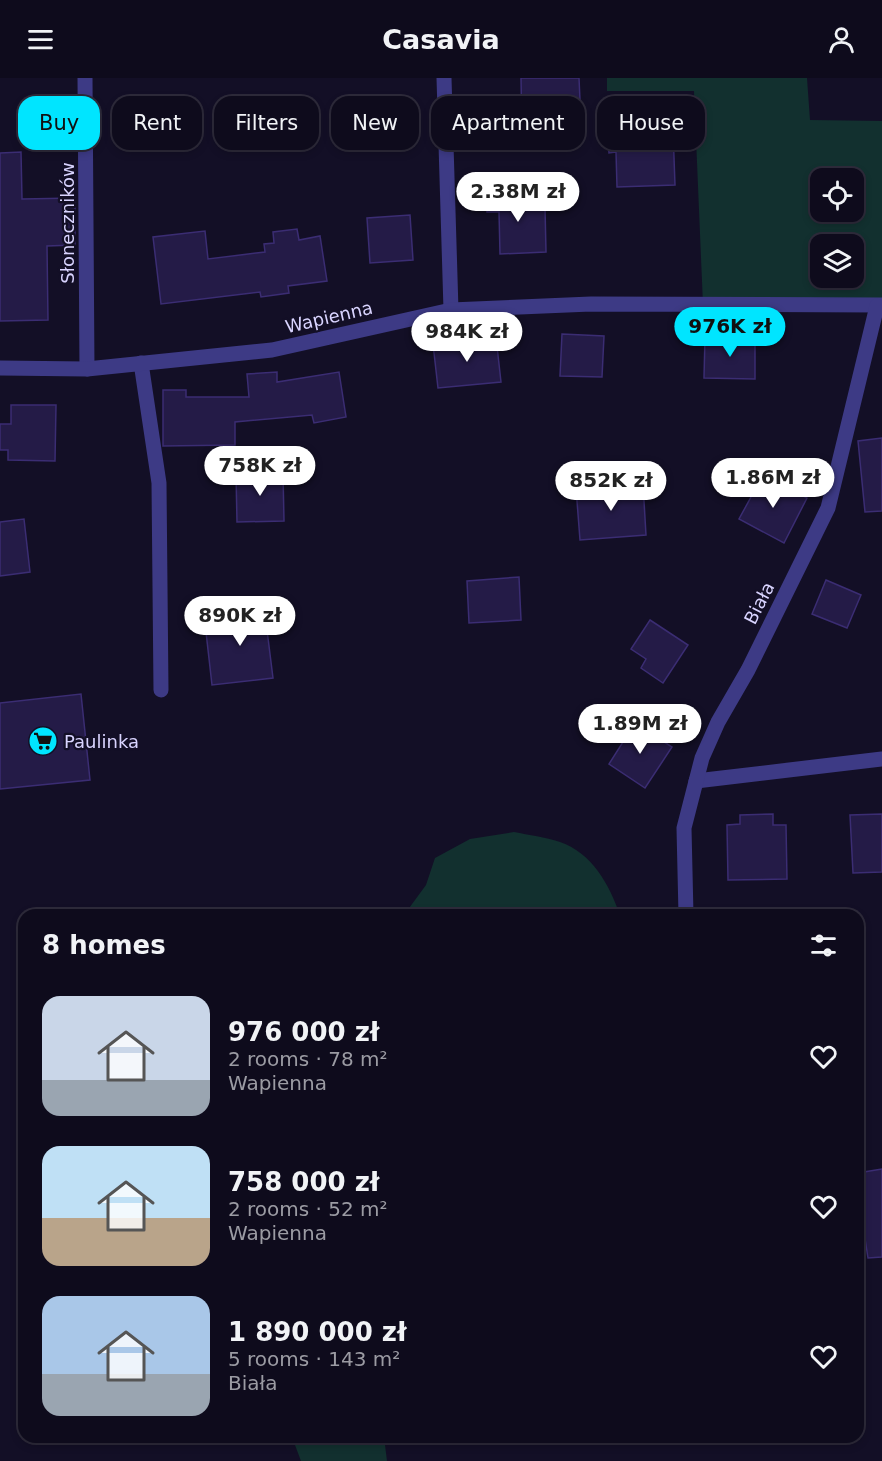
<!DOCTYPE html>
<meta charset="utf-8">
<style>
:root{--surface:#0e0b1c;--page:#171425;--text:#f1f3f6;--muted:#9b9ba3;--line:#2e2b3b;--accent:#00e5ff}
body{margin:0;font-family:"DejaVu Sans",sans-serif;background:var(--page);color:var(--text);height:100vh;display:flex;flex-direction:column;font-size:22px;white-space:nowrap}
*{box-sizing:border-box;margin:0}
p{font-size:20px;color:var(--muted)}
.icon{flex:none;width:33px;height:33px;fill:none;stroke:currentColor;stroke-width:2;stroke-linecap:round;stroke-linejoin:round}
.map{position:relative;flex:1;overflow:hidden}
.sheet{position:absolute;left:18px;top:831px;width:846px;height:534px;display:flex;flex-direction:column;background:var(--surface);border-radius:18px;box-shadow:0 3px 9px #0003,0 0 0 2px var(--line)}
.sheet>*{flex:none}
.guide{position:absolute;left:18px;top:18px;width:846px;height:54px;display:flex;gap:12px}
.controls{position:absolute;left:810px;top:90px;display:grid;gap:12px}
.controls a{display:grid;place-items:center;width:54px;height:54px;border-radius:12px;background:var(--surface);box-shadow:0 3px 9px #0003,0 0 0 2px var(--line);font-size:30px}
.price{position:absolute;translate:-50% -51px;padding:0 14px;border-radius:21px;background:#fff;color:#222;font-size:20px;line-height:39px;filter:drop-shadow(0 2px 3px #0008)}
.price::after{content:'';position:absolute;left:50%;top:36px;width:18px;height:14px;margin-left:-9px;background:inherit;clip-path:polygon(0 0,100% 0,50% 100%)}
.price.selected{background:var(--accent);color:#111}
ul{padding:0;list-style:none}
li{display:flex;align-items:center;gap:18px;height:150px;padding:0 24px}
li span{display:grid;place-items:center;flex:none;width:168px;height:120px;border-radius:18px;color:#555}
li>.icon{margin-inline-start:auto}
span .icon{width:72px;height:72px;fill:#fffc;stroke-width:1}
li b{font-size:26px}
h2{display:flex;justify-content:space-between;align-items:center;height:72px;padding:0 24px;font-size:26px}
.pill{padding:0 21px;border-radius:18px;background:var(--surface);box-shadow:0 3px 9px #0003,0 0 0 2px var(--line);font-size:21px;line-height:54px}
.pill.selected{background:var(--accent);color:#111}
header{display:flex;justify-content:space-between;align-items:center;height:78px;padding:0 24px;background:var(--surface);font-size:27px;font-weight:700}
.map>svg:first-child{display:block}
</style>
<header><svg class="icon" aria-label="menu" viewBox="0 0 24 24"><path d="M4 6h16M4 12h16M4 18h16"/></svg>Casavia<svg class="icon" aria-label="person" viewBox="0 0 24 24"><circle cx="12" cy="8" r="4"/><path d="M4 21q1-7 8-7t8 7"/></svg></header>
<div class="map">
<svg width="882" height="1383" viewBox="0 0 882 1383">
<rect width="100%" height="100%" fill="#130f26"/>
<g fill="#12302f" fill-rule="evenodd">
<path d="M607,0H807L810,42L882,43V227H703L694,13H607ZM820,100H854V134H820ZM820,166H854V200H820Z"/>
<path d="M514,754C529,757 545,759 560,764C592,775 609,806 620,837H404L426,807L435,780L470,761Z"/>
<polygon points="297,1359 384,1359 387,1383 301,1383 295,1367"/>
</g>
<g fill="#241b47" stroke="#3b2d73" stroke-width="1.5">
<polygon points="521,0 579,0 581,45 549,46 549,56 522,57"/>
<polygon points="636,38 637,48 651,48 651,53 673,52 675,107 617,109 616,74 609,75 607,39"/>
<polygon points="21,74 22,121 75,120 75,167 47,168 48,242 0,243 0,75"/>
<polygon points="521,111 522,130 545,129 546,174 500,176 499,134 487,134 487,112"/>
<polygon points="410,137 413,182 370,185 367,140"/>
<polygon points="297,151 299,162 320,158 327,203 288,208 289,215 261,219 260,214 161,226 153,159 205,153 208,181 265,174 264,166 274,165 273,154"/>
<polygon points="562,256 604,258 602,299 560,298"/>
<polygon points="496,259 501,304 438,310 433,266"/>
<polygon points="705,259 755,260 755,301 704,300"/>
<polygon points="277,294 277,304 339,294 346,339 314,345 312,337 235,344 235,367 163,368 163,312 186,312 186,319 249,319 247,296"/>
<polygon points="11,327 56,327 55,383 8,382 8,372 0,372 0,346 11,346"/>
<polygon points="882,360 882,433 865,434 858,363"/>
<polygon points="283,395 284,443 237,444 236,396"/>
<polygon points="763,397 807,420 784,465 739,441"/>
<polygon points="643,406 646,457 580,462 576,410"/>
<polygon points="24,441 30,494 0,498 0,444"/>
<polygon points="519,499 521,542 469,545 467,503"/>
<polygon points="826,502 861,517 847,550 812,536"/>
<polygon points="264,528 273,600 212,607 206,554 218,552 216,534"/>
<polygon points="650,542 688,567 663,605 641,590 646,581 631,571"/>
<polygon points="81,616 90,702 0,711 0,625"/>
<polygon points="635,645 672,669 645,710 609,686"/>
<polygon points="773,736 773,747 786,747 787,801 728,802 727,747 740,746 740,737"/>
<polygon points="882,736 882,794 853,795 850,737"/>
<polygon points="882,1091 882,1179 868,1180 858,1115 858,1095"/>
</g>
<g fill="none" stroke-linecap="round" stroke-linejoin="round">
<g stroke="#3d3a85" stroke-width="15">
<polyline points="444,0 451,232"/>
<polyline points="141,285 159,405 161,612"/>
<polyline points="696,703 882,681"/>
</g>
<g stroke="#3d3a85" stroke-width="15">
<polyline points="85,0 87,291"/>
<polyline points="0,290 87,291 272,272 451,232 591,226 882,227"/>
<polyline points="686,837 684,750 702,680 718,644 748,592 828,430 877,228"/>
</g>
</g>
<defs>
<g id="supermarket-disc" transform="scale(1.5)"><circle r="9.5" fill="#00e5ff" stroke="#130f26"/><path d="M-6-5.5h2.5l.6 2H6L4.5 2H-2.5L-4.4-4H-6ZM-1.5 3.2a1.3 1.3 0 1 0 .1 0ZM3 3.2a1.3 1.3 0 1 0 .1 0Z" fill="#111"/></g>
</defs>
<g fill-rule="evenodd">
<use href="#supermarket-disc" x="43" y="663"/>
</g>
<g text-anchor="middle" dominant-baseline="central" stroke-width="4.5" stroke-linejoin="round" paint-order="stroke">
<g font-size="18" fill="#d9d4ff" stroke="#130f26">
<text transform="translate(67 145) rotate(-90)">Słoneczników</text>
<text transform="translate(329 239) rotate(-13)">Wapienna</text>
<text transform="translate(759 525) rotate(-63)">Biała</text>
</g>
<g font-size="18" fill="#d9d4ff" stroke="#130f26" text-anchor="start">
<text x="64" y="663">Paulinka</text>
</g>
</g>
</svg>
<div class="controls">
<a><svg class="icon" aria-label="locate" viewBox="0 0 24 24"><circle cx="12" cy="12" r="6"/><path d="M12 2v4M12 18v4M2 12h4M18 12h4"/></svg></a>
<a><svg class="icon" aria-label="layers" viewBox="0 0 24 24"><path d="M12 4l9 5-9 5-9-5zM3 14l9 5 9-5"/></svg></a>
</div>
<b class="price" style="left:518px;top:145px">2.38M zł</b>
<b class="price selected" style="left:730px;top:280px">976K zł</b>
<b class="price" style="left:467px;top:285px">984K zł</b>
<b class="price" style="left:260px;top:419px">758K zł</b>
<b class="price" style="left:773px;top:431px">1.86M zł</b>
<b class="price" style="left:611px;top:434px">852K zł</b>
<b class="price" style="left:240px;top:569px">890K zł</b>
<b class="price" style="left:640px;top:677px">1.89M zł</b>
<div class="guide">
<a class="pill selected">Buy</a>
<a class="pill">Rent</a>
<a class="pill">Filters</a>
<a class="pill">New</a>
<a class="pill">Apartment</a>
<a class="pill">House</a>
</div>
<section class="sheet">
<h2>8 homes<svg class="icon" aria-label="filters" viewBox="0 0 24 24"><path d="M4 7h16M4 17h16"/><circle cx="9" cy="7" r="2"/><circle cx="15" cy="17" r="2"/></svg></h2>
<ul>
<li><span style="background:linear-gradient(#c9d6e8 70%,#9aa5b1 0)"><svg class="icon" aria-label="home" viewBox="0 0 24 24"><path d="M3 11l9-7 9 7M6 9v11h12V9"/></svg></span><div><b>976 000 zł</b><p>2 rooms · 78 m²</p><p>Wapienna</p></div><svg class="icon" aria-label="heart" viewBox="0 0 24 24"><path d="M12 20l-8-8c-3-5 5-10 8-4 3-6 11-1 8 4z"/></svg></li>
<li><span style="background:linear-gradient(#bfe0f5 60%,#b9a48a 0)"><svg class="icon" aria-label="home" viewBox="0 0 24 24"><path d="M3 11l9-7 9 7M6 9v11h12V9"/></svg></span><div><b>758 000 zł</b><p>2 rooms · 52 m²</p><p>Wapienna</p></div><svg class="icon" aria-label="heart" viewBox="0 0 24 24"><path d="M12 20l-8-8c-3-5 5-10 8-4 3-6 11-1 8 4z"/></svg></li>
<li><span style="background:linear-gradient(#a9c7e8 65%,#9aa5b1 0)"><svg class="icon" aria-label="home" viewBox="0 0 24 24"><path d="M3 11l9-7 9 7M6 9v11h12V9"/></svg></span><div><b>1 890 000 zł</b><p>5 rooms · 143 m²</p><p>Biała</p></div><svg class="icon" aria-label="heart" viewBox="0 0 24 24"><path d="M12 20l-8-8c-3-5 5-10 8-4 3-6 11-1 8 4z"/></svg></li>
</ul>
</section>
</div>
